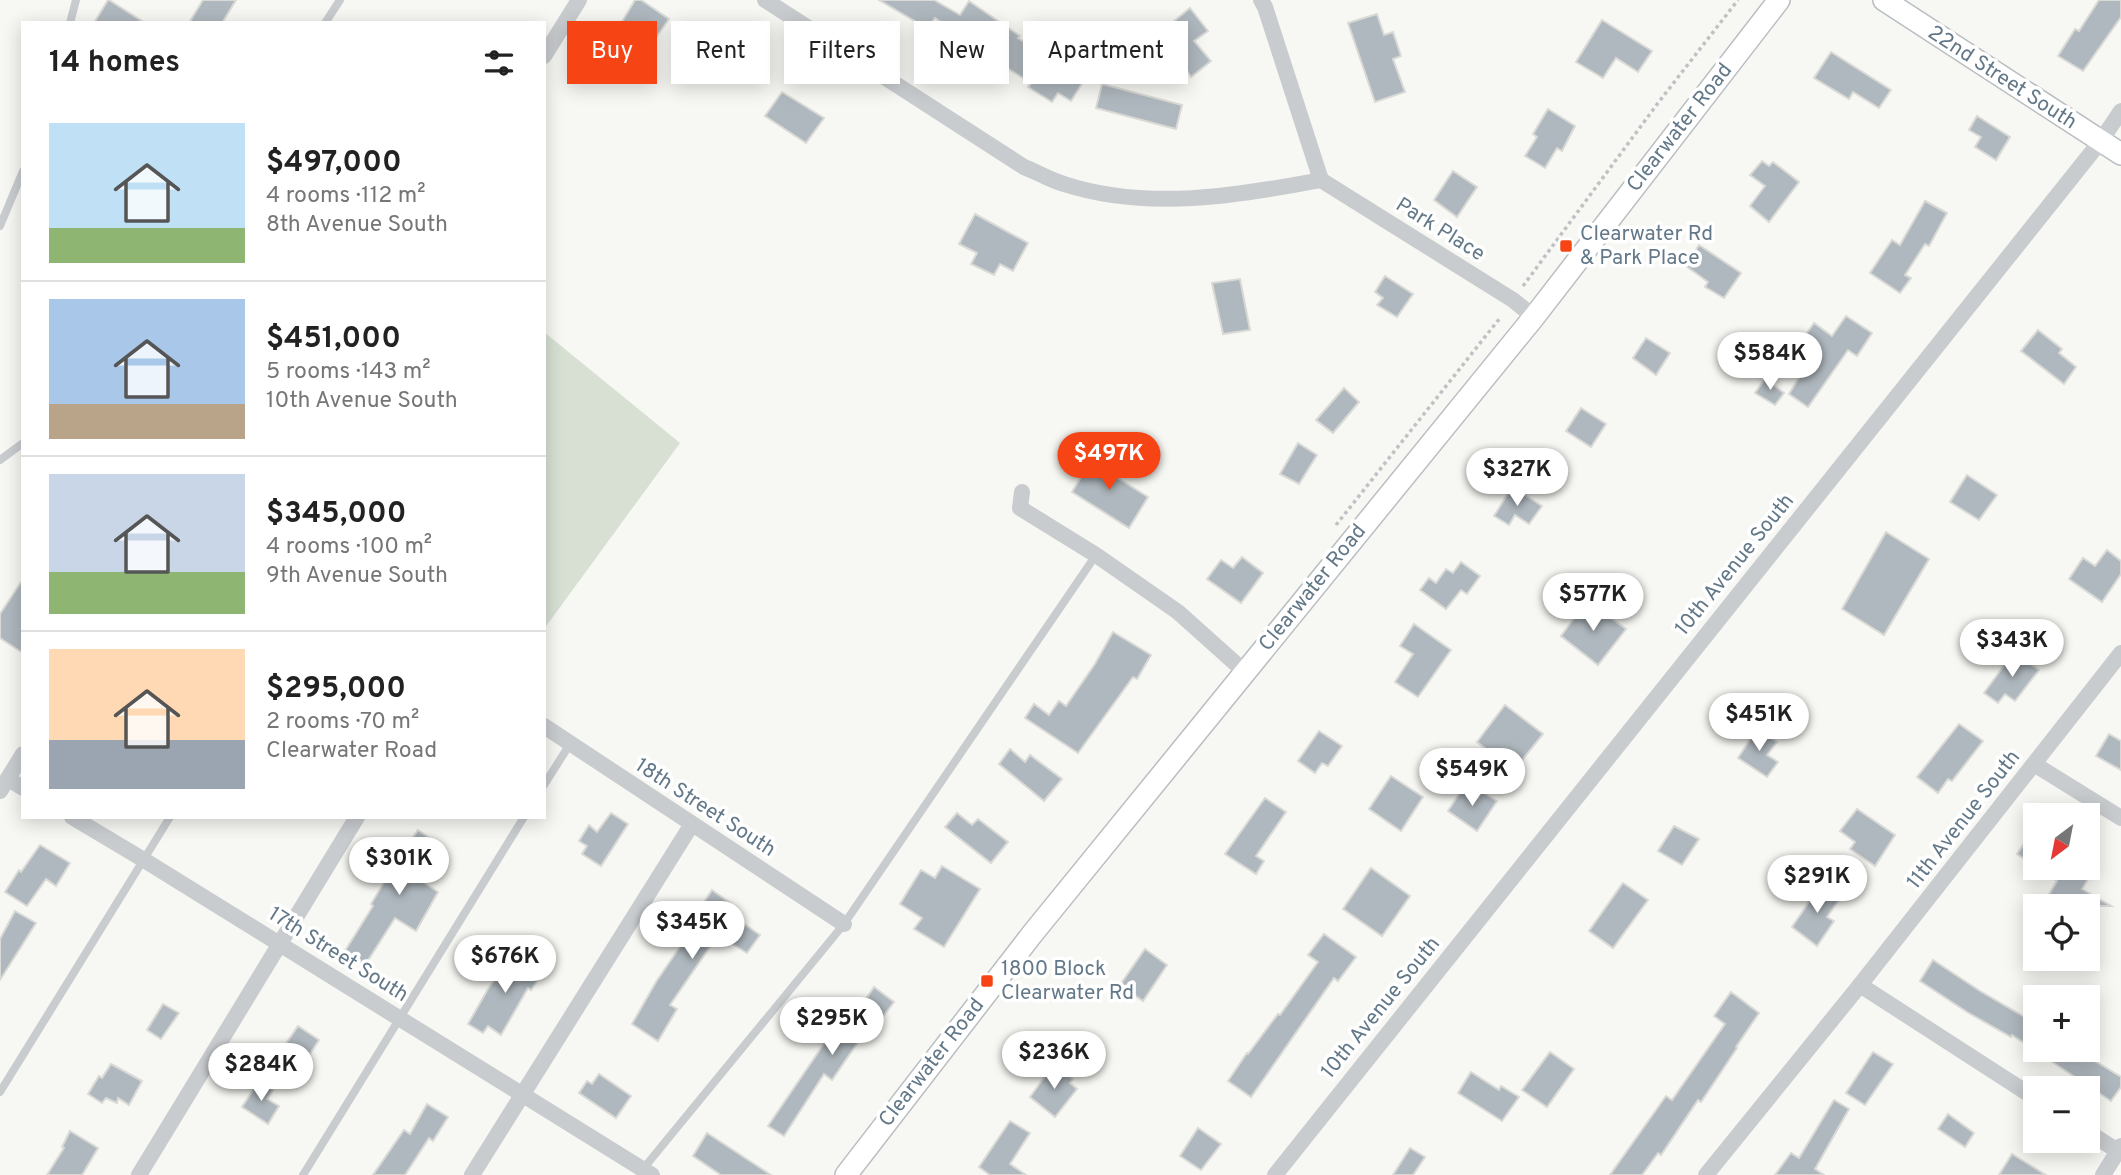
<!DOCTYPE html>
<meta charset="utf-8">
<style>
:root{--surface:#fff;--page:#f2f2f2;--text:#222;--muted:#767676;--line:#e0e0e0;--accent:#f64415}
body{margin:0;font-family:Overpass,sans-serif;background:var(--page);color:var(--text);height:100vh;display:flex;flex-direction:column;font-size:26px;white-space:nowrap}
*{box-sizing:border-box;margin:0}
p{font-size:23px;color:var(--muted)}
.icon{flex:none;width:38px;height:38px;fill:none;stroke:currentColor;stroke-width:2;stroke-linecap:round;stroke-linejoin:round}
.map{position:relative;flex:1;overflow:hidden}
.panel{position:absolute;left:21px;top:21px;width:525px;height:798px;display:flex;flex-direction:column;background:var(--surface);border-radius:0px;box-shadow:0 4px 18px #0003}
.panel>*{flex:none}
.top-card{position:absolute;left:567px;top:21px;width:665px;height:63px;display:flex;gap:14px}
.needle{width:46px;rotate:212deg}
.controls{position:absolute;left:2023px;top:803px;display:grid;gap:14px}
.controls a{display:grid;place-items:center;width:77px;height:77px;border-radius:0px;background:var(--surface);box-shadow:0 4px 18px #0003;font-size:35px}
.price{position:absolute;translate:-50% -60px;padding:0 16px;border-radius:24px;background:#fff;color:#222;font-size:23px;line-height:46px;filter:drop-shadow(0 2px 4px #0008)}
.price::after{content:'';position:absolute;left:50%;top:42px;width:21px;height:16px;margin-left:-10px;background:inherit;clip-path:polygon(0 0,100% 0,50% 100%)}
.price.active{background:var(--accent);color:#fff}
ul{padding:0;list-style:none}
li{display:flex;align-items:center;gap:21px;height:175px;padding:0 28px}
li+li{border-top:2px solid var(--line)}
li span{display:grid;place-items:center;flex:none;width:196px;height:140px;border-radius:0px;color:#555}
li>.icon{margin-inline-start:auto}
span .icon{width:84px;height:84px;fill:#fffc;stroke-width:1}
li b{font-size:30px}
h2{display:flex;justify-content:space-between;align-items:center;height:84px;padding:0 28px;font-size:30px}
.tag{padding:0 24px;border-radius:0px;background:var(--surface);box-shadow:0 4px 18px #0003;font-size:24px;line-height:63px}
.tag.active{background:var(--accent);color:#fff}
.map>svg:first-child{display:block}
</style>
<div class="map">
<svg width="2121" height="1175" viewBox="0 0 2121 1175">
<rect width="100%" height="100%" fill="#f7f7f3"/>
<polygon fill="#d8e0d4" points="544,332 680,443 544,629"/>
<polygon fill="#bfccd0" points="1132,32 1159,51 1156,56 1160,58 1154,67 1151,65 1150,67 1121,47"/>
<g fill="#afb8be" stroke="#d9d9d6" stroke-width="2">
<polygon points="108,0 109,0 145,23 94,23"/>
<polygon points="203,0 236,0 222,23 189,23"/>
<polygon points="635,0 641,0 669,19 652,43 644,38 635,49 614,35"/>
<polygon points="879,0 934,0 960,15 969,1 1020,36 1018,38 1049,57 1052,51 1088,74 1071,101 1058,93 1052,102 1028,87 1031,83 983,53 977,63 958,49 964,40 935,18 928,29"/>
<polygon points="2099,0 2121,0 2121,17 2083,71 2058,56 2075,29 2079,31"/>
<polygon points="1190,8 1208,31 1194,41 1211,61 1191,77 1185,68 1172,76 1162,63 1171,55 1156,36"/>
<polygon points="1377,14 1384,35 1393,32 1401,56 1393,59 1405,92 1375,102 1348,23"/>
<polygon points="1602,20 1652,51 1638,72 1616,58 1603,78 1576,62"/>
<polygon points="1831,52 1891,90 1879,108 1853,92 1849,99 1814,78"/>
<polygon points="1102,84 1182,105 1176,129 1096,108"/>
<polygon points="782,92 824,118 806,143 765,116"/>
<polygon points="1548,109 1575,126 1562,151 1557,148 1545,168 1525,156 1537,137 1533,134"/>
<polygon points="1977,116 2010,137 1996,160 1975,147 1981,137 1969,130"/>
<polygon points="1762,161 1769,166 1773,162 1799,182 1769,222 1750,206 1765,186 1750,175"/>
<polygon points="1453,171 1477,187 1457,217 1434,200"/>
<polygon points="1925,201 1947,213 1929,246 1925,244 1905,275 1911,278 1900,293 1870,273 1892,240 1900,245"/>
<polygon points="975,214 1028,243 1013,271 1000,264 994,275 971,264 977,253 959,244"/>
<polygon points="1699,245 1741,273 1724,298 1705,287 1708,282 1686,266"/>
<polygon points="1385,276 1413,294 1397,317 1377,305 1383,298 1375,292"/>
<polygon points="1240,279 1250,330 1223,334 1212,283"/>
<polygon points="1846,316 1872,333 1857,356 1848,350 1808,407 1789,394 1812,356 1798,346 1814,323 1832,336"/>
<polygon points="2038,330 2062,349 2059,353 2076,367 2064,384 2021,351"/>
<polygon points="1646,338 1670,353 1656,375 1633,358"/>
<polygon points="1765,379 1784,393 1775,405 1755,393"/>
<polygon points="1344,388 1359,402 1333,433 1316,420"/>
<polygon points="1581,408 1606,424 1591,447 1566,431"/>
<polygon points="1298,443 1317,455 1299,484 1280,474"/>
<polygon points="1096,453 1117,466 1113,475 1148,497 1129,528 1072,492"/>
<polygon points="1967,475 1997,495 1979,520 1950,502"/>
<polygon points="1512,487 1542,506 1529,524 1515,515 1509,525 1494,516"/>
<polygon points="1886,532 1929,559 1884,635 1842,609"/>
<polygon points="2107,550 2121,561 2121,574 2102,602 2069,579 2083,558 2095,566"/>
<polygon points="1242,557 1263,573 1241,603 1207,579 1221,560 1233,568"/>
<polygon points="1461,562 1480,576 1467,594 1461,590 1446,609 1420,590 1429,578 1436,583 1446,569 1453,573"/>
<polygon points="23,579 23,653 0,638 0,614"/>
<polygon points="1587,601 1626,629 1598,665 1561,636"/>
<polygon points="1414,624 1451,650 1418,697 1395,682 1413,654 1400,646"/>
<polygon points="1113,632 1151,655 1137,679 1133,677 1078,753 1025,718 1034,704 1049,715 1059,701 1066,706 1095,664"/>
<polygon points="2014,652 2039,670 2015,701 2005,694 1998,703 1984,693"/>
<polygon points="1505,705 1543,734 1514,770 1477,742"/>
<polygon points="1959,724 1983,741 1952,781 1948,779 1938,793 1917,777"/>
<polygon points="1757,729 1777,742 1767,755 1778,762 1767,777 1738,758"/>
<polygon points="1319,731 1342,746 1328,766 1322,763 1315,773 1298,761"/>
<polygon points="2109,734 2121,741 2121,770 2096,756"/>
<polygon points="1010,749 1025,762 1030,755 1062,779 1044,801 999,764"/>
<polygon points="1391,776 1423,797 1401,831 1369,809"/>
<polygon points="1463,788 1478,798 1482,792 1497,801 1477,831 1448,811"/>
<polygon points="1265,798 1286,812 1256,856 1264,861 1256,874 1225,854"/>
<polygon points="1857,809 1895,835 1875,866 1850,849 1855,842 1840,831"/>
<polygon points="611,813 628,824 601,866 582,854 587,846 579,841 589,825 597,832"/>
<polygon points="957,813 972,825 978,819 1008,842 991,863 945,827"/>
<polygon points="1674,826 1699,839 1682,865 1658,851"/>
<polygon points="2035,827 2035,866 2017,854"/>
<polygon points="418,830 444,848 423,882 438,892 416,931 395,918 365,965 345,951 373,906 371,904 400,856"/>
<polygon points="40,845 70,863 56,886 46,879 27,906 5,892 19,870 21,872"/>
<polygon points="942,866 980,889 944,947 914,929 922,918 900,904 921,870 935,878"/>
<polygon points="1371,868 1410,896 1382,936 1343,909"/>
<polygon points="2038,868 2095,868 2082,889 2111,906 2042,906 2057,881"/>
<polygon points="1623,883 1648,900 1613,948 1589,931"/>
<polygon points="1822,883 1841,897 1827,917 1834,921 1817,946 1792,927"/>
<polygon points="712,890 737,908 731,915 760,935 747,953 719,936 717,939 716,938 670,1005 677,1009 658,1041 632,1024 656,982 705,910 701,907"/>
<polygon points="15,911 36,923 0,980 0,939"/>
<polygon points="1324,934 1356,957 1338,981 1334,978 1251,1097 1228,1081 1247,1053 1248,1054 1278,1014 1280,1015 1318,962 1308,955"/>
<polygon points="1145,949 1167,965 1143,1001 1120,985"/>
<polygon points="515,952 543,972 531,990 528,988 501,1035 488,1026 483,1033 468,1024 488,989"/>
<polygon points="1933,960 1980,991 2035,1023 2035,1050 2077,1050 2121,1077 2121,1087 2111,1101 2012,1035 2011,1037 1967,1012 1920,981"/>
<polygon points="874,987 894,1002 876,1026 871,1023 832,1080 824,1074 784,1136 768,1126 843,1016 851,1021"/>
<polygon points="1731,992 1759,1013 1736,1047 1737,1048 1701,1102 1698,1100 1661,1155 1658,1153 1642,1175 1610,1175 1666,1096 1672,1100 1725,1024 1714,1016"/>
<polygon points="163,1004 179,1013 161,1039 147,1030"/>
<polygon points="298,1026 319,1040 303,1065 281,1051"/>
<polygon points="1550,1052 1574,1069 1547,1107 1522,1090"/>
<polygon points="1873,1052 1893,1064 1865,1105 1846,1093"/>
<polygon points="111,1064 142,1081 129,1105 118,1098 117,1103 106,1098 102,1103 88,1094 99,1076 102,1078"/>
<polygon points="1054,1064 1073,1079 1070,1083 1077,1089 1055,1117 1030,1097"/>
<polygon points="1471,1072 1499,1090 1501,1086 1519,1097 1502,1121 1458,1093"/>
<polygon points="599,1074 631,1096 616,1118 579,1093 587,1081 592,1084"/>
<polygon points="259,1081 273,1090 267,1099 279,1106 268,1124 242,1107"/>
<polygon points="1834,1100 1849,1109 1815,1169 1824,1175 1775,1175 1791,1153 1799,1158"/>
<polygon points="427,1104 448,1117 433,1141 429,1138 405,1175 373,1175 404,1130 410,1134"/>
<polygon points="1948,1114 1974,1133 1965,1147 1938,1129"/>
<polygon points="1010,1121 1030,1133 1010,1164 1026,1175 990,1175 979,1167"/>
<polygon points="1198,1128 1221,1144 1201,1170 1180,1156"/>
<polygon points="70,1131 98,1148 82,1175 47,1175 64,1148 62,1147"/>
<polygon points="707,1133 771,1175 721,1175 693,1156"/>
<polygon points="1410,1148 1425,1157 1413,1175 1393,1175"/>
<polygon points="2012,1154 2046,1175 1999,1175"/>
</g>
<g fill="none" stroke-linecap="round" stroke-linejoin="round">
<g stroke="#b8bec2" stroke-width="24">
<g id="secondary">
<polyline points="1884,0 2121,154"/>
<polyline points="846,1175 1033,933 1534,317 1779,0"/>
</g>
</g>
<g stroke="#bfc2c4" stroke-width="3.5" stroke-dasharray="3.5 3.5" stroke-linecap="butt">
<polyline points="1523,286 1658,103 1738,0"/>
<polyline points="1336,525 1500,318"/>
</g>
<g stroke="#c9cccf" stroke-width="8">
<polyline points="70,23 76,0"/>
<polyline points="325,23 340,0"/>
<polyline points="0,226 23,171"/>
<polyline points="0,460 23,443"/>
<polyline points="544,785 570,744"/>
<polyline points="0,1092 170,817"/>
<polyline points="643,1169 844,924 1096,555"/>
<polyline points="303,1175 524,817"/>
</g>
<g stroke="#c9cccf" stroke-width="16">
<path d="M765,0L1024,167C1037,172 1050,180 1064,184C1147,211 1237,196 1321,180"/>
<polyline points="1261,0 1265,7 1321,180"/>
<polyline points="544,56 579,0"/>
<polyline points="1321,180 1513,300 1534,317"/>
<polyline points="1022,492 1020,508 1096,555 1178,612 1245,672"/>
<polyline points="544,726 844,924"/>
<polyline points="2034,764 2121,818"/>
<polyline points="8,779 23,788"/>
<polyline points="0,791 23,754"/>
<polyline points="72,817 144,860 652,1175"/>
<polyline points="1860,985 2035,1098"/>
<polyline points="2088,1132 2121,1153"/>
<polyline points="139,1175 357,817"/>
<polyline points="472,1175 692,824"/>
<polyline points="1275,1175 2100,142 2121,111"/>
<polyline points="1706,1175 1860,985 2121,653"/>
<polyline points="2103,1175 2121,1146"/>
</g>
<use href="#secondary" stroke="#fff" stroke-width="21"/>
</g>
<g fill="#f64415" stroke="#fff" stroke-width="2.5">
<rect x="1559" y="239" width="14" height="14" rx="3.5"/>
<rect x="980" y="974" width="14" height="14" rx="3.5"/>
</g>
<g text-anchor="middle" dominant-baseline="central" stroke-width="7" stroke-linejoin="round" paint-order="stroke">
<g font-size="21" fill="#637888" stroke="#fff">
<text transform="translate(2002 78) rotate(33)">22nd Street South</text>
<text transform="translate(1680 128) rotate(-52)">Clearwater Road</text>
<text transform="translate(1440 230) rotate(32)">Park Place</text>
<text transform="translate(1735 565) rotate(-51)">10th Avenue South</text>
<text transform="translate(1313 588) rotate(-51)">Clearwater Road</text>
<text transform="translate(705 808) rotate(33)">18th Street South</text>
<text transform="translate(1964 820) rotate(-52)">11th Avenue South</text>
<text transform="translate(338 955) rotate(32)">17th Street South</text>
<text transform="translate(1381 1008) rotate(-51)">10th Avenue South</text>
<text transform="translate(932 1063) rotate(-52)">Clearwater Road</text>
</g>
<g font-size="21" fill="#637888" stroke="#fff" text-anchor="start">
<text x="1580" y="234">Clearwater Rd<tspan x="1580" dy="24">&amp; Park Place</tspan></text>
<text x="1001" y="969">1800 Block<tspan x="1001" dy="24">Clearwater Rd</tspan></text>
</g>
</g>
</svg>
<div class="controls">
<a><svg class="needle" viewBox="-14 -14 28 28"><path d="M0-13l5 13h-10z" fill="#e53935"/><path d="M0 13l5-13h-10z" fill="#767676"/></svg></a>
<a><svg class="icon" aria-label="locate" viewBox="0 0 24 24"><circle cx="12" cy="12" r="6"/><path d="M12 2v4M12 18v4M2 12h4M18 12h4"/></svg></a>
<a>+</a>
<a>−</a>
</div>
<b class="price" style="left:1770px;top:392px">$584K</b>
<b class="price active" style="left:1109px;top:492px">$497K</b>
<b class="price" style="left:1517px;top:508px">$327K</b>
<b class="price" style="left:1593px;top:633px">$577K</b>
<b class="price" style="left:2012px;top:679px">$343K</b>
<b class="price" style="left:1759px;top:753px">$451K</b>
<b class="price" style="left:1472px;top:808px">$549K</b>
<b class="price" style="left:399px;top:897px">$301K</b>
<b class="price" style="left:1817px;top:915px">$291K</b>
<b class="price" style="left:692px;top:961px">$345K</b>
<b class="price" style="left:505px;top:995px">$676K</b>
<b class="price" style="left:832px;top:1057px">$295K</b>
<b class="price" style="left:1054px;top:1091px">$236K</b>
<b class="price" style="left:261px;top:1103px">$284K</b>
<div class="top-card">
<a class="tag active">Buy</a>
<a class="tag">Rent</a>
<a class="tag">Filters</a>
<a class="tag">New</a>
<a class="tag">Apartment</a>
</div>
<section class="panel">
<h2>14 homes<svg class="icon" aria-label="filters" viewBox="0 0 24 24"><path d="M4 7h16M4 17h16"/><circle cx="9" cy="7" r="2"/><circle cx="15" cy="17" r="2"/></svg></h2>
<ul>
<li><span style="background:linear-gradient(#bfe0f5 75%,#8fb573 0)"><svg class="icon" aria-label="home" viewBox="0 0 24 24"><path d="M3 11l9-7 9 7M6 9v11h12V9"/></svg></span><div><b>$497,000</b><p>4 rooms · 112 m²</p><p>8th Avenue South</p></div></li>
<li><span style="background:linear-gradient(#a9c7e8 75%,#b9a48a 0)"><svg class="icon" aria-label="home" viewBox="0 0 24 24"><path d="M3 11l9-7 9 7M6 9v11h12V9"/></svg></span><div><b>$451,000</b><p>5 rooms · 143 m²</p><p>10th Avenue South</p></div></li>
<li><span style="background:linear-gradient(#c9d6e8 70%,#8fb573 0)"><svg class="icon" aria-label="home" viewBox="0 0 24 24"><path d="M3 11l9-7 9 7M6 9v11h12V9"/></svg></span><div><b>$345,000</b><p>4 rooms · 100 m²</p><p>9th Avenue South</p></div></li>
<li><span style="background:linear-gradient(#ffd9b3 65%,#9aa5b1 0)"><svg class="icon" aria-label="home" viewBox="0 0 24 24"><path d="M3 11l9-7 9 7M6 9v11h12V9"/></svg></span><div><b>$295,000</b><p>2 rooms · 70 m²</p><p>Clearwater Road</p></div></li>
</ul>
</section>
</div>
